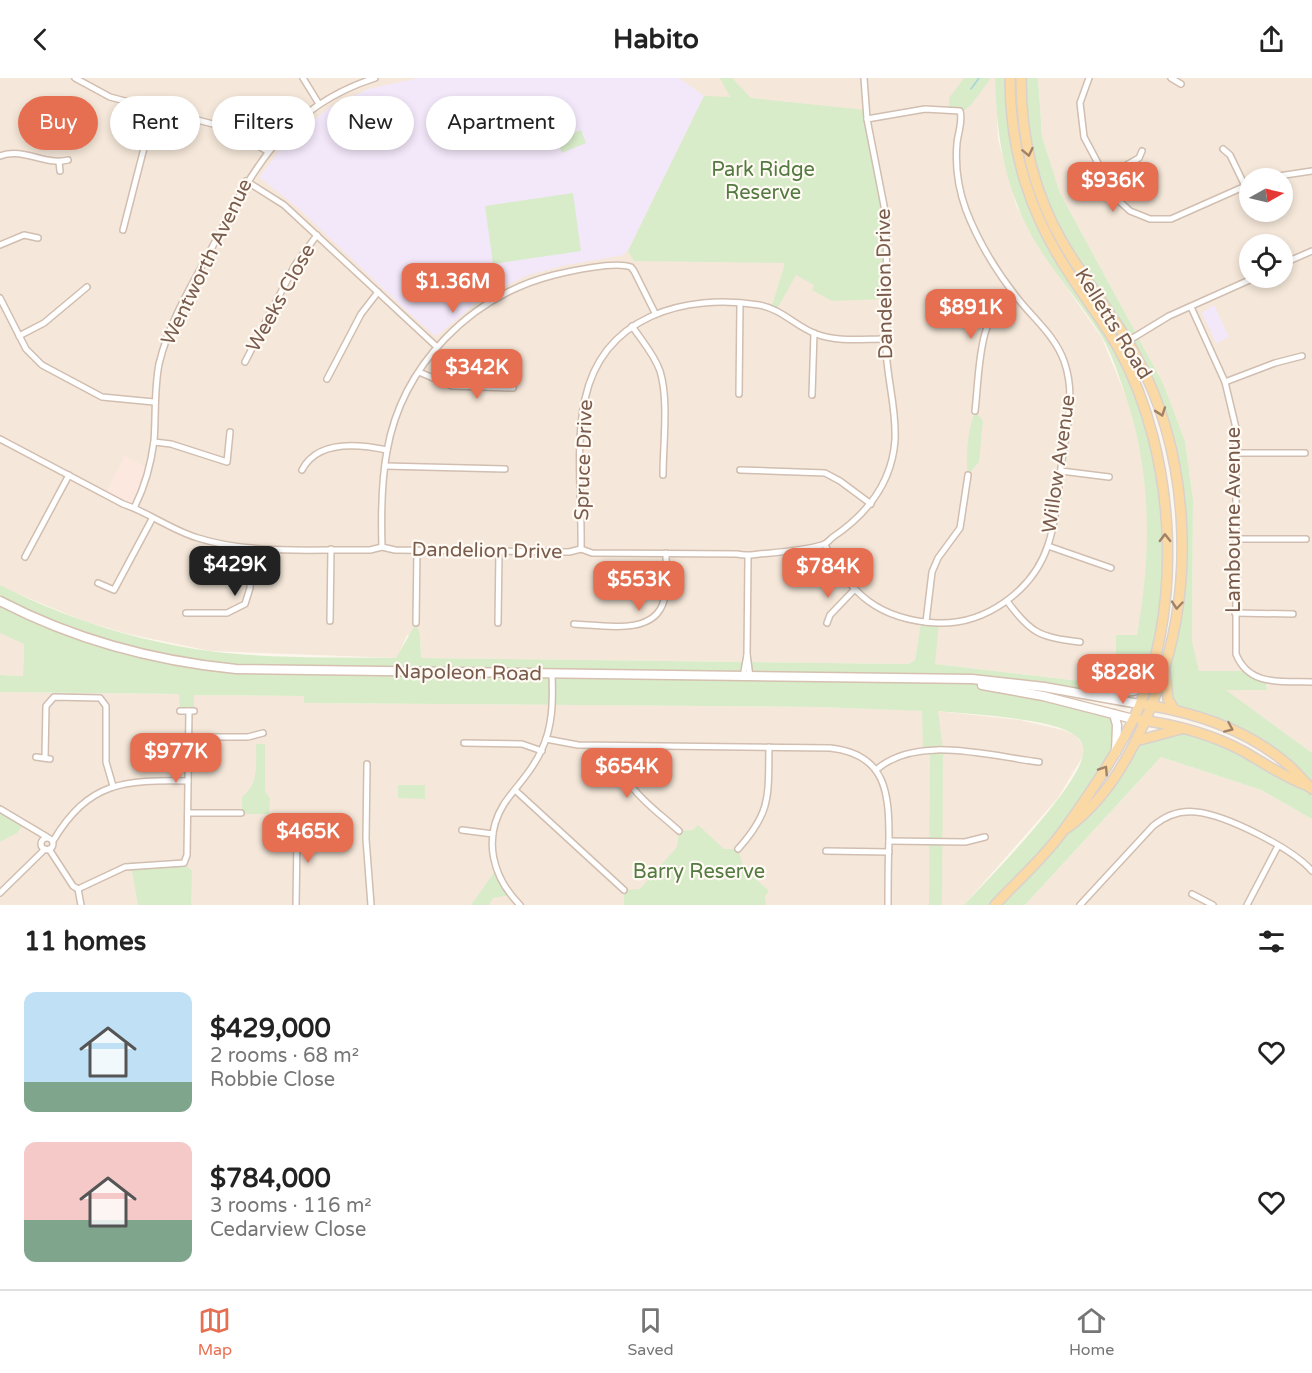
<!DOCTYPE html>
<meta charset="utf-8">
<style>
:root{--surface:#fff;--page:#f6f6f6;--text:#222;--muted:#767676;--line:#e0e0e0;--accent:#e76f51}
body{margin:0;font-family:"Varela Round",sans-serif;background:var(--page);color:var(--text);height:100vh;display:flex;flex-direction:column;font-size:22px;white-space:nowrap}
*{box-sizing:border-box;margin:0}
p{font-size:20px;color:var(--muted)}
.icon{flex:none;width:33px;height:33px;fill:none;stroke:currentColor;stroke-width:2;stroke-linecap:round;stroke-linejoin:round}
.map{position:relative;height:827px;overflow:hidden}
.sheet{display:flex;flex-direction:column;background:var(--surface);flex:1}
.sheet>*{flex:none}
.banner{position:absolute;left:18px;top:18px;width:600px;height:54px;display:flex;gap:12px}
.needle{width:39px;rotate:82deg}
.fabs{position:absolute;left:1239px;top:90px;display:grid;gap:12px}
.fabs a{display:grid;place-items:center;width:54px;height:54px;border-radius:50%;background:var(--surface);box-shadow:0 3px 9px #0003;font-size:30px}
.price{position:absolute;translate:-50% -51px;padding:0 14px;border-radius:12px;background:var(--accent);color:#fff;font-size:20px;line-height:39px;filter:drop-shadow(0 2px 3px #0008)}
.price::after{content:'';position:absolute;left:50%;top:36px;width:18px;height:14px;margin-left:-9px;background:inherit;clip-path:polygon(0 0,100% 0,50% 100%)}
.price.current{background:#222;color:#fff}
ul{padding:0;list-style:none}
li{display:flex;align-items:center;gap:18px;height:150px;padding:0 24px}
li span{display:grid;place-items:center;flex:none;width:168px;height:120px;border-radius:12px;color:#555}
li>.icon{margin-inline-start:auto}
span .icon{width:72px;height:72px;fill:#fffc;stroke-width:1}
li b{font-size:26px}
h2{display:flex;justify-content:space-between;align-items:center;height:72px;padding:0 24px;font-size:26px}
.pill{padding:0 21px;border-radius:27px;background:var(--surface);box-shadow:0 3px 9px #0003;font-size:21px;line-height:54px}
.pill.current{background:var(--accent);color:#fff}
header{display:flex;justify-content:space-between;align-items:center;height:78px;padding:0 24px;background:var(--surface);font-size:27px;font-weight:700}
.dock{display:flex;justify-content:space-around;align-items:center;height:84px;border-top:2px solid var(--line);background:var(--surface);font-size:16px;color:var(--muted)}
.dock a{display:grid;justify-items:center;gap:3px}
.dock .current{color:var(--accent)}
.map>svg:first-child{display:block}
</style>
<header><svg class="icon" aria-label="back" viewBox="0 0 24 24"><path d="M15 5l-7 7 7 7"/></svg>Habito<svg class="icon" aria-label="share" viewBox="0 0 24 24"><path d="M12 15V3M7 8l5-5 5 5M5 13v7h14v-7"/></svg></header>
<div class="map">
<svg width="1312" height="827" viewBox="0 0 1312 827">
<rect width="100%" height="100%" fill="#fdf6ec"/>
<g fill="#f5e8da" fill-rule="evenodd">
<polygon points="0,0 995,0 998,61 1016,127 1039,170 1102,260 1131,331 1142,377 1148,432 1146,507 1137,557 1116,557 1115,603 1106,606 935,586 921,545 915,582 908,586 421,580 420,557 407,557 397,580 210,573 128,556 84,543 4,510 0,507"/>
<path d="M1038,0H1312V675L1225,612H1267L1266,603L1247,593L1199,594L1192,562L1193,421L1185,363L1163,305L1060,115L1042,58ZM1250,100H1282V134H1250ZM1250,166H1282V200H1250Z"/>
<polygon points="0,555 24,565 23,598 0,597"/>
<polygon points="0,614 180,616 180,629 194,630 194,617 305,618 305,625 820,629 937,633 1020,642 1063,652 1075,657 1083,667 1083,678 1058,720 964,827 0,827"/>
<polygon points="1161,679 1261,712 1312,741 1312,827 1025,827"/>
</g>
<polygon fill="#fde8e0" points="125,378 149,391 135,428 105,416"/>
<g fill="#f3e8fa">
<polygon points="419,0 679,0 704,18 628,172 623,177 566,187 528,197 483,219 438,257 434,257 409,235 297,129 259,99 287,63 329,30 368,11"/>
<polygon points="1214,227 1229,259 1216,265 1202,235"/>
</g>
<g fill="#d8ecc9">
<polygon points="720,0 732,0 751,20 866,32 884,118 887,221 832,223 812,212 814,207 796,197 776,233 771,231 785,185 634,183 628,173 704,18 730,19"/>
<polygon points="964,0 991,0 971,27 961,35 949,31 949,20"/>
<path d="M995,0H1010V29L1031,127L1131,294L1163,413L1164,521L1145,608L1094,617L952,602L991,608L1114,636L1116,674L1074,735L1088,732L1136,663L1186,650L1309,709L1265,670L1174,631L1164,591L1176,537L1179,425L1153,313L1073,182L1037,110L1021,0H1038L1042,58L1060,115L1163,305L1185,363L1193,421L1192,562L1199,593H1247L1266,603L1267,612H1226L1312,675V741L1261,712L1161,679L1025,827H964C990,799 1079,709 1083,676C1084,668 1082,664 1077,659C1058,640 966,636 938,633L943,672L942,827H929L930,671H923L922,633L820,629L304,625V618L194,617V630H180L179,616L0,614V597L23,598L24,566L0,555V507C65,540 136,563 209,573C270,581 334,579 396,580L416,545L420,557L421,580L745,584L744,588L749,599V584L908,586L915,582L921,544L939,545L935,586L1106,606L1115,603L1116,557H1137C1152,473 1152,391 1123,310C1117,293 1111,274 1102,259C1083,228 1058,200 1039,170C1006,118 996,60 995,0Z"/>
<polygon points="581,52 586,65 562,75 557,62"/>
<polygon points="573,115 581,173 493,186 485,128"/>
<path d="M975,333L983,343L979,384L968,397C965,377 968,352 975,333Z"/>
<path d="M256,666H265V713L270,720L269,736H242V719C259,706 256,686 256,666Z"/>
<polygon points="398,707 425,707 425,721 398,720"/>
<polygon points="0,731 24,746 17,755 0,764"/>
<polygon points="698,747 724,771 738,771 744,790 769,813 765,818 766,827 624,827 624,812 640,811 677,769 679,753 693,752"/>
<polygon points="184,785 192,793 191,827 138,827 131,788"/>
<polygon points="496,792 510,817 493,820 489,827 471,827"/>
</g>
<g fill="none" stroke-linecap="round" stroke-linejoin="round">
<polyline stroke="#a5d3da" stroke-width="1.5" points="971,11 979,0"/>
<g stroke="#d1beb0" stroke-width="8">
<g id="minor">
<polyline points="75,0 110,19 228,50 267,73"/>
<polyline points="303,0 319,26"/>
<polyline points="1089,0 1080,25 1084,59 1117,121 1130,133 1150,141 1171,141 1250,106"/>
<polyline points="1171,0 1181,6"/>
<polyline points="1223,71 1230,77 1245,108"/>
<path d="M0,78C24,69 45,88 68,82"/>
<polyline points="59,84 60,93"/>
<polyline points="1105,99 1139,80 1142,73"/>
<polyline points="1265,100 1312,93"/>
<polyline points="246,103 284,127 437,269"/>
<polyline points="123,152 154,31"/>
<polyline points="0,167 24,157 38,160"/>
<polyline points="1282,186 1312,173"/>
<polyline points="0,220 26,271 42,287 102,319 154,324"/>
<path d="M1191,229L1225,304L1236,350V576C1249,609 1282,603 1312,604"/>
<path d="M632,248C642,263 654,276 660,293C669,322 663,367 663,397"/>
<polyline points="19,258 44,245 87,209"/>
<polyline points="1118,269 1169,238 1254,200"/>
<polyline points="245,284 295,187 317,157"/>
<polyline points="419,294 452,308 513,310 515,294"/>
<polyline points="327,301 361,236 378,214"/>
<polyline points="1225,304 1275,285 1302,278"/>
<polyline points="739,316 740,226"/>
<polyline points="812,317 814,255"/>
<path d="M975,333C980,290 977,242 1011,212"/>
<path d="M0,361L123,426C148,434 171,452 198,460C252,477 313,471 370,472L382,469L395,472L569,474L581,471L592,475L737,476C746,478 750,477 759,476C781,474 801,473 822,467C827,466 829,462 833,459C867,436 892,405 895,362C897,324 882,288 887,248L886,138L867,41L864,0"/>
<polyline points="154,364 171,366 227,384 230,354"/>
<polyline points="1237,375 1305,375"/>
<polyline points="385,388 505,391"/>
<path d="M302,392C317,362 359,366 387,372"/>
<polyline points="740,392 825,395 840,403 871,426"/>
<polyline points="1061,393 1109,399"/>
<path d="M135,428C145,408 151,386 154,363C156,337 154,312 159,286C168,248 188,213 207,179C250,97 281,30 375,0"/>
<polyline points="1236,461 1306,461"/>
<path d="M825,467C850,516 879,542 937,545C985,547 1033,513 1048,467C1057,440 1058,410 1062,382C1067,349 1076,316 1064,283C1055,258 1035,242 1019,222C998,196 978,163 966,132C958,110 955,87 957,65C958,55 963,43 960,33L925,31L867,41"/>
<polyline points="1048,468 1111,490"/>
<path d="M382,469C381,437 381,405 387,373C402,287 471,218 554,197C571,193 615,183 631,189L634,193L655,235"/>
<path d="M581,471C582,425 575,364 585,321C603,238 685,215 759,227C782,231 795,248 816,256C837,264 862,261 884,261"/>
<polyline points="25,479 69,397"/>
<polyline points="748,479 747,576 750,599"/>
<polyline points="98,505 114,512 152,441"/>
<path d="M1007,523C1031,556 1040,559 1080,564"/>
<polyline points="186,535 227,535 245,526 250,510 251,470"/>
<polyline points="1235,535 1293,536"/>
<polyline points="330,543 331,471"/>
<polyline points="926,544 932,494 938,480 960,450 968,397"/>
<polyline points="416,545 417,472"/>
<polyline points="498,545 499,473"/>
<polyline points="827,545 830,537 854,512"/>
<path d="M574,546C601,547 655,559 664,522C668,507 666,490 666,475"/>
<polyline points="743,599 747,577"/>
<polyline points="180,633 194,633"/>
<polyline points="188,659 248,659 263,655"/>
<path d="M546,661L578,667L830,670C887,676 889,716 889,762C888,784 888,805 888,827"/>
<polyline points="464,665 522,666 542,673"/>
<path d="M619,668C616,707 653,729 679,753"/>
<polyline points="36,679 50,681"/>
<polyline points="45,679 46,628 54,619 100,620 106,628 106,684 113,708"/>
<polyline points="367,686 366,761 371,827"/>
<path d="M876,692C916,656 989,678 1039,684"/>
<polyline points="515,712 624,812"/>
<polyline points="0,731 47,759"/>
<polyline points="188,735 241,735"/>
<polyline points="462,752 493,756"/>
<polyline points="292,753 297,761 296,827"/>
<circle cx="47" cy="766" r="6"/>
<path d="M53,763C89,703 124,702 188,703"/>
<polyline points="889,763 965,764 985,759"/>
<polyline points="49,771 73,808 78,811"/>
<path d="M738,771C772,733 768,718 769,669"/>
<polyline points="826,773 889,774"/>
<polyline points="78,811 125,789 184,785 187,777 189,633"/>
<polyline points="78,811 81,827"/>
<polyline points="0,815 45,771"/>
<polyline points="1192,816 1213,827"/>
<path d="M520,827C493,800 482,761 504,726C516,708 532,694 541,673C553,649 553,623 552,596"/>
<path d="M1080,827L1153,748C1165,738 1179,732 1196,734C1226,737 1292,770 1312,793"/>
<polyline points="1247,827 1278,768"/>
</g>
</g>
<g stroke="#d6c0b0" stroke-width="11">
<g id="secondary">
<path d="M0,523C73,561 155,583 236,591L972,601L1044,609L1139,626"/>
<polyline points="982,607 1043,618 1133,641"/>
<polyline points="1104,616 1133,613 1145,608"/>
<polyline points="1114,636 1117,647 1116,674"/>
</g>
</g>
<g stroke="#dad1cd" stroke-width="12">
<g id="primary">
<path d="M1021,0C1021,59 1033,114 1063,165C1085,203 1114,237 1135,276C1189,373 1196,502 1159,607C1141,659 1113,717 1067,750"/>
<polyline points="1165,594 1168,621 1174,631"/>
<path d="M1147,627C1196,635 1247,652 1286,685C1295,692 1303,703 1312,711"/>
<path d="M1141,642C1177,647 1211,656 1243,673C1265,686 1284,699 1308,708"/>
<polyline points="1136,663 1181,651"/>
<path d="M995,827C1017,803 1044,780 1063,753C1087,720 1111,685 1130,648C1186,539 1177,377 1119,271C1105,246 1087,223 1071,198C1030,137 1010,74 1010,0"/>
</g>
</g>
<use href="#minor" stroke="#fff" stroke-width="5"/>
<use href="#secondary" stroke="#fff" stroke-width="8"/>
<use href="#primary" stroke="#fbd9a5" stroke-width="9"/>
</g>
<defs><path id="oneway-chevron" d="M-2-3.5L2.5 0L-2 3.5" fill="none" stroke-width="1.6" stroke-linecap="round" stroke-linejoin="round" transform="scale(1.5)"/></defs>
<g stroke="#a18267">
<use href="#oneway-chevron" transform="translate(1028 74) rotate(78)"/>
<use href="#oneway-chevron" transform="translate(1161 334) rotate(71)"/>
<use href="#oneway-chevron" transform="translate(1165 460) rotate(-91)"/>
<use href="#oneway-chevron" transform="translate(1177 527) rotate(95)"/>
<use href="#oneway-chevron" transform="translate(1229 650) rotate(24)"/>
<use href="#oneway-chevron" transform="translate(1104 692) rotate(-57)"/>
</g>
<g text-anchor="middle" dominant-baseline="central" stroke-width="4.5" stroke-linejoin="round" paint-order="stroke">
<g font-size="20" fill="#537a41" stroke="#fffaf3">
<text x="763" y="92">Park Ridge<tspan x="763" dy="23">Reserve</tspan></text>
<text x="699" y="794">Barry Reserve</text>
</g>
<g font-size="20" fill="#7a5c4d" stroke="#fffaf3">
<text transform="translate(207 184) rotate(-64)">Wentworth Avenue</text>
<text transform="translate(885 206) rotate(-91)">Dandelion Drive</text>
<text transform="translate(281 220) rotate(-61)">Weeks Close</text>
<text transform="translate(1113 246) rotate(58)">Kelletts Road</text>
<text transform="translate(584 382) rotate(-88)">Spruce Drive</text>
<text transform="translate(1059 386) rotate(-82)">Willow Avenue</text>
<text transform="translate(1234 442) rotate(-90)">Lambourne Avenue</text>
<text transform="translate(487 473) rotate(1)">Dandelion Drive</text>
<text transform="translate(468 595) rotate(1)">Napoleon Road</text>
</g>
</g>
</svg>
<div class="fabs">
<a><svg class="needle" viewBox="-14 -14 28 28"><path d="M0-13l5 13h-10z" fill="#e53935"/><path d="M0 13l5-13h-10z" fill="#767676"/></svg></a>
<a><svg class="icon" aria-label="locate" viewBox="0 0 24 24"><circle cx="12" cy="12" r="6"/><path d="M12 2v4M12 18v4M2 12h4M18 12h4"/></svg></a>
</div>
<b class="price" style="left:1113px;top:135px">$936K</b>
<b class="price" style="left:453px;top:236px">$1.36M</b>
<b class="price" style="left:971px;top:262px">$891K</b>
<b class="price" style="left:477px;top:322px">$342K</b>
<b class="price current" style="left:235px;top:519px">$429K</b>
<b class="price" style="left:828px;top:521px">$784K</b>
<b class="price" style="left:639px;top:534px">$553K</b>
<b class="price" style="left:1123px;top:627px">$828K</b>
<b class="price" style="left:176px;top:706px">$977K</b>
<b class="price" style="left:627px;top:721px">$654K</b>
<b class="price" style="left:308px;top:786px">$465K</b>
<div class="banner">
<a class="pill current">Buy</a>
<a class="pill">Rent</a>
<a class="pill">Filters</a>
<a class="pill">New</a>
<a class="pill">Apartment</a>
</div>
</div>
<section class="sheet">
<h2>11 homes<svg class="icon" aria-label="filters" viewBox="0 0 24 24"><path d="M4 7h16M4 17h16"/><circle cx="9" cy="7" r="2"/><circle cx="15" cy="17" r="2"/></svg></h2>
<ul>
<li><span style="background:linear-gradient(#bfe0f5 75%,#7fa58c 0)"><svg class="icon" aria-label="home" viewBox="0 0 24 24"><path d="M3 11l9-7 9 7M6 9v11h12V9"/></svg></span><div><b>$429,000</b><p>2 rooms · 68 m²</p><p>Robbie Close</p></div><svg class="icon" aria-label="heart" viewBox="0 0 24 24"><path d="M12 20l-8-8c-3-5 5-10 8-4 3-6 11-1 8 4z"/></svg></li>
<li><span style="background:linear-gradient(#f6c9c9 65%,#7fa58c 0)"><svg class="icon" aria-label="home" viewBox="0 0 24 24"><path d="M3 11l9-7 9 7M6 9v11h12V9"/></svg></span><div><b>$784,000</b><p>3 rooms · 116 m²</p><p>Cedarview Close</p></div><svg class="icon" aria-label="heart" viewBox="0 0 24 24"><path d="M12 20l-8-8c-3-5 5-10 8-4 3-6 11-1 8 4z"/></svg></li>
</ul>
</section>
<nav class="dock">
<a class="current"><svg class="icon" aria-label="map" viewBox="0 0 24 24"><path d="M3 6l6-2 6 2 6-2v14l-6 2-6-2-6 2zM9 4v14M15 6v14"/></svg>Map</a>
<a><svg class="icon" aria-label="saved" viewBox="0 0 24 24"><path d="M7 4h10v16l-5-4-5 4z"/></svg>Saved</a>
<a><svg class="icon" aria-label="home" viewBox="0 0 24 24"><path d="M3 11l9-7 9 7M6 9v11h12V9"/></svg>Home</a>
</nav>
